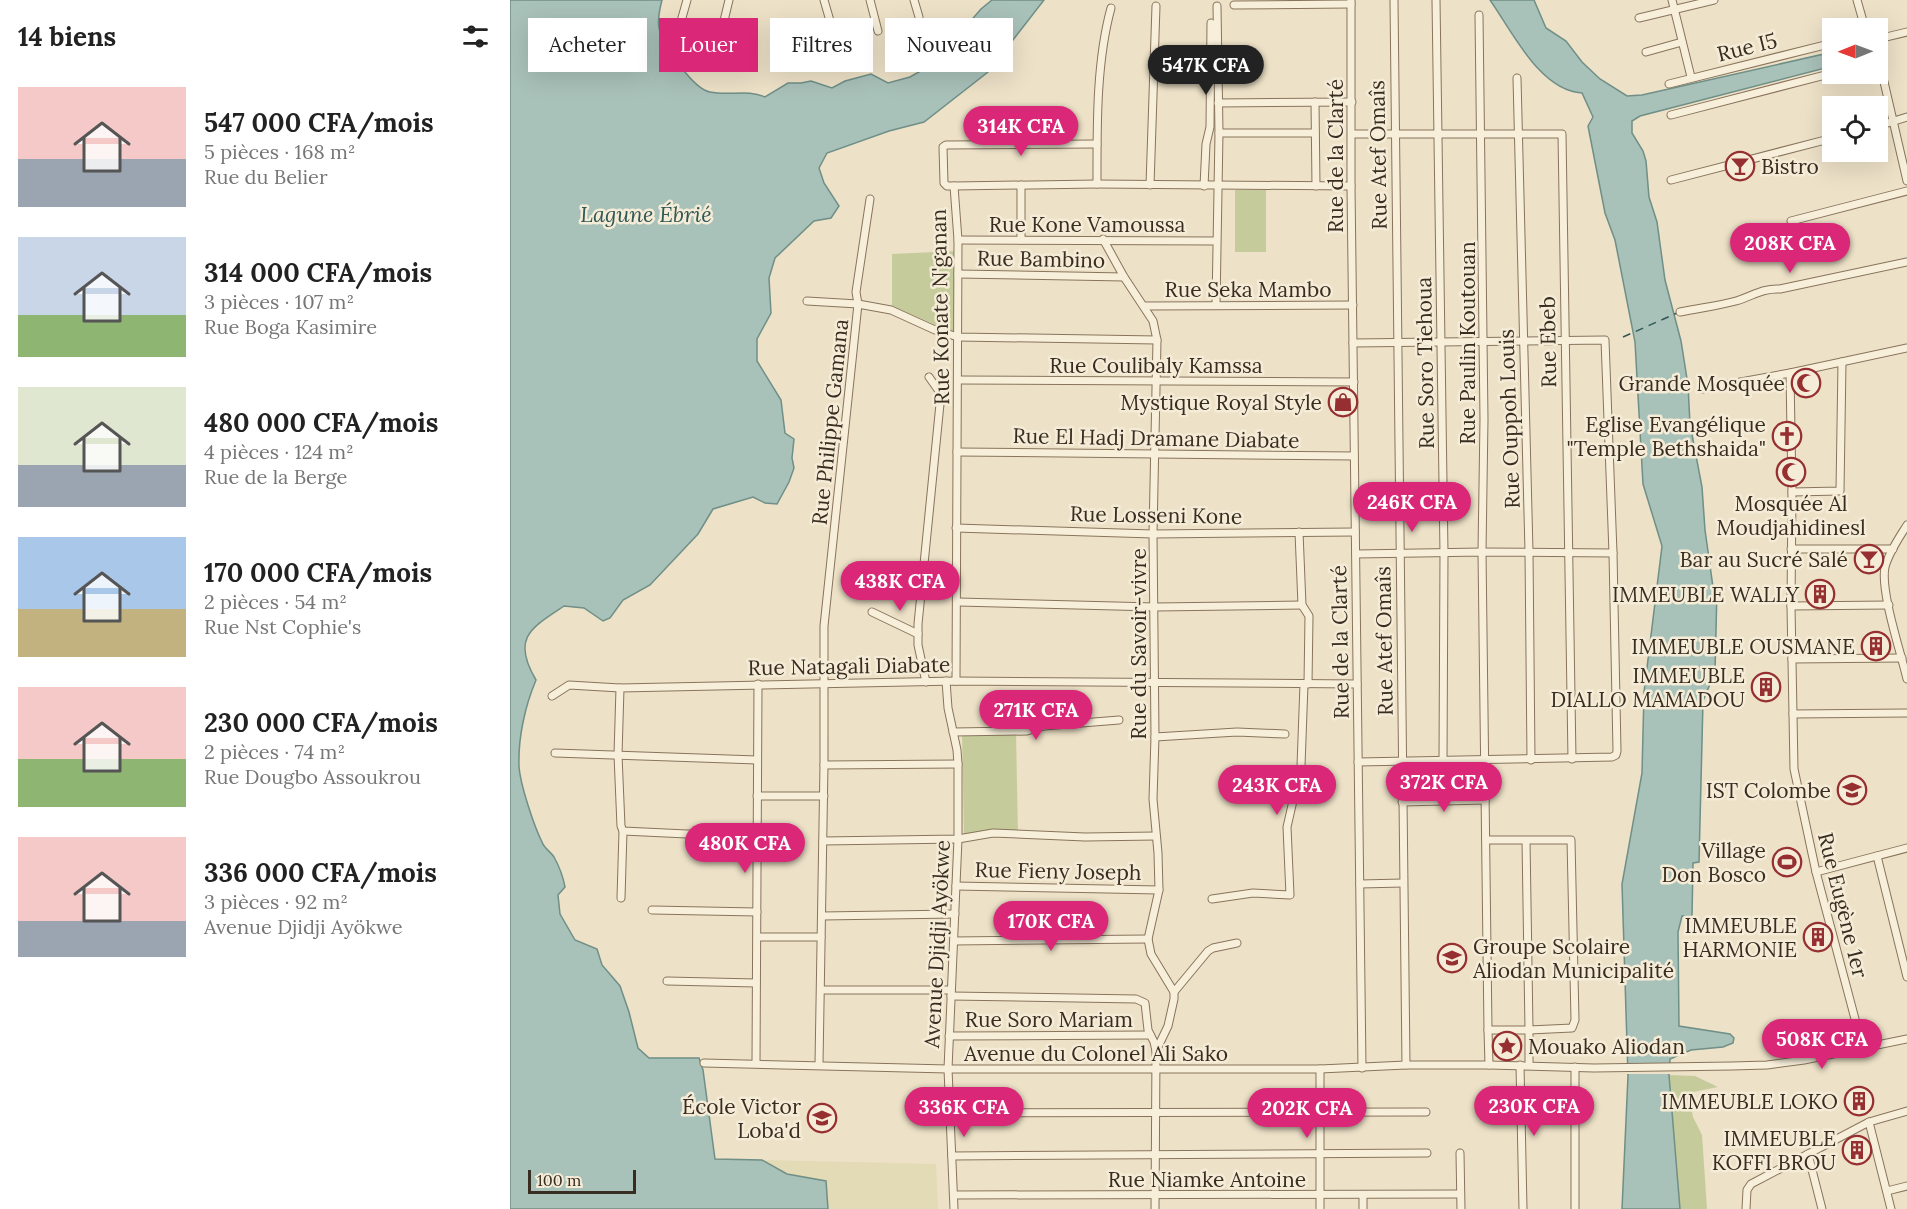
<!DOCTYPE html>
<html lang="fr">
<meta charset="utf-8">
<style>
:root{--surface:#fff;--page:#f6f6f6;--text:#222;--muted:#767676;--accent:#db2777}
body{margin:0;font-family:Lora,serif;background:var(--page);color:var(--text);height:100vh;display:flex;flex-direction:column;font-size:22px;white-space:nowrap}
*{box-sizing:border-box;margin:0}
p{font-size:20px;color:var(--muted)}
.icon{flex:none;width:33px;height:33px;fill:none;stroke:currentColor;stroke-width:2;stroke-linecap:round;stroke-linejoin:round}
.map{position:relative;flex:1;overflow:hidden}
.panel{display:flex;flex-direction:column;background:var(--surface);width:510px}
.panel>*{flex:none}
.top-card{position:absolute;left:18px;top:18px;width:570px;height:54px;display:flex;gap:12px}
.needle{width:39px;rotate:269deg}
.fabs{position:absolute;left:1312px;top:18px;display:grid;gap:12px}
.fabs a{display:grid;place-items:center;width:66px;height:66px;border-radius:0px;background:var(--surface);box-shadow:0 6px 24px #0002;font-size:30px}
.scale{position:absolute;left:18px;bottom:15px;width:108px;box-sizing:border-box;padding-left:6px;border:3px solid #392c20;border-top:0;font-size:16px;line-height:21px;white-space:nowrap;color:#392c20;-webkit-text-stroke:4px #f5ecd7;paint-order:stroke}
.price{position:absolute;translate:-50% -51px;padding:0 14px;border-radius:21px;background:var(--accent);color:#fff;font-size:20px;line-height:39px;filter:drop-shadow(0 2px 3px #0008)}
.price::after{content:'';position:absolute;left:50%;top:36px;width:18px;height:14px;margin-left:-9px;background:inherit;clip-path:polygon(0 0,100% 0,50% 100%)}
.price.selected{background:#222;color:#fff}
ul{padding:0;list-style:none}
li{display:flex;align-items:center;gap:18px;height:150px;padding:0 18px}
li span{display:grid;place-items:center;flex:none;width:168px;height:120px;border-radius:0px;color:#555}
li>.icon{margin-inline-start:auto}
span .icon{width:72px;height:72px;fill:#fffc;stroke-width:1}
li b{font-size:26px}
h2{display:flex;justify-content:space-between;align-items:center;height:72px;padding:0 18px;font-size:26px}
.chip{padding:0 21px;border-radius:0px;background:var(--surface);box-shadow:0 6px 24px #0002;font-size:21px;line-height:54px}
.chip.selected{background:var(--accent);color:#fff}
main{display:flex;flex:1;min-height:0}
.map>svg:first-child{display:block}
</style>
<main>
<section class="panel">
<h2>14 biens<svg class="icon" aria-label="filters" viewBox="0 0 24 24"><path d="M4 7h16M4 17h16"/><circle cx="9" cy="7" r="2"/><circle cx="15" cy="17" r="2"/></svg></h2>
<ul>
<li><span style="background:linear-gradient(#f6c9c9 60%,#9aa5b1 0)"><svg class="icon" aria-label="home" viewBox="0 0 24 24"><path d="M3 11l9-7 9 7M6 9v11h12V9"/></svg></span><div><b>547 000 CFA/mois</b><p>5 pièces · 168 m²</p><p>Rue du Belier</p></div></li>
<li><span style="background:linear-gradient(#c9d6e8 65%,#8fb573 0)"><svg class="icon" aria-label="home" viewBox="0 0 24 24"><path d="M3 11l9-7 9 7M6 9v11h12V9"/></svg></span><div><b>314 000 CFA/mois</b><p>3 pièces · 107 m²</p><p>Rue Boga Kasimire</p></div></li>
<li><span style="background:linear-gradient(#dfe7d0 65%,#9aa5b1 0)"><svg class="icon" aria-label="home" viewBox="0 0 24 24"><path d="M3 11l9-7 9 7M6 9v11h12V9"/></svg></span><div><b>480 000 CFA/mois</b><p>4 pièces · 124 m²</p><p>Rue de la Berge</p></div></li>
<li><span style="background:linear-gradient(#a9c7e8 60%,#c2b280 0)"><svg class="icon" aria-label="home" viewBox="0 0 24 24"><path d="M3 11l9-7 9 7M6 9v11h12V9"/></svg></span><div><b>170 000 CFA/mois</b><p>2 pièces · 54 m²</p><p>Rue Nst Cophie's</p></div></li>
<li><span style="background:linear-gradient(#f6c9c9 60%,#8fb573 0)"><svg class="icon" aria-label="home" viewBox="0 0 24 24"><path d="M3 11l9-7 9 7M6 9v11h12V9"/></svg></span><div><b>230 000 CFA/mois</b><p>2 pièces · 74 m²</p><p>Rue Dougbo Assoukrou</p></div></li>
<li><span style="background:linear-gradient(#f6c9c9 70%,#9aa5b1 0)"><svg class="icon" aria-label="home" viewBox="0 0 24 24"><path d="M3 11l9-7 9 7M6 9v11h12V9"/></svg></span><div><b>336 000 CFA/mois</b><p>3 pièces · 92 m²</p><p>Avenue Djidji Ayökwe</p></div></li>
</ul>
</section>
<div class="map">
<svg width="1397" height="1209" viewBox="0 0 1397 1209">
<rect width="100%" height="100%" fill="#ede1c7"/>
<polygon fill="#e2dbb5" points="252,1160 426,1164 428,1209 318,1209 316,1181 277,1174"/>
<g fill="#c5cb9b">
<rect x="725" y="190" width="31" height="62"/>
<polygon points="445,251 444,333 382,306 382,254"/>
<polygon points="506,733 508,836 454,837 452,734"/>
<polygon points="1010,1036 1010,1057 987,1057 986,1037"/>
<polygon points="1159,1075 1185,1076 1208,1087 1178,1093 1183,1117 1192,1135 1197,1209 1170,1209"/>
</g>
<g fill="#a8c1b9" stroke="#6f8f87" stroke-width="1.5">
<path d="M0,0H152C150,8 147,19 149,28C153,45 183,89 200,92C219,96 238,89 255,97L278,83H291L301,81L322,88L335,81L361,74L378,83L400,77L423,64L471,9L482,0H534L478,72L414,122L379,131L317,153L309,168L314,183L329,206L321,218L304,221L265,258L259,278L261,313L247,339V361L271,400L275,433L284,439L282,458L284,468L279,482L267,504L255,503L243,497L203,509L188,534L140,585L113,600L100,618L93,621L74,608L54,606C21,628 1,638 26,680C15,706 8,738 9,766C10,784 24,826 32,842C34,848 40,851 44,857C49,866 53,876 55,887L48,895L50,914L65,940L87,949L92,965L110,986L119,1012L128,1048L139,1058H189L193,1070L205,1159L252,1160L277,1174L316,1181L318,1209H0Z"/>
<path d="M980,0H1024L1036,28L1056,41L1072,62L1090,79L1117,96L1132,95L1323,52V66L1130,116L1122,121V133L1133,151L1136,161L1139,197L1147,222L1155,280L1171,341L1178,385L1180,424L1192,487L1195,530L1203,587L1207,589L1205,672L1193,701L1189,862L1183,863L1182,916H1172L1168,932L1169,1026L1220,1034L1224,1038L1223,1043L1213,1047L1181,1050L1160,1059L1159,1075L1170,1209H1112L1118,1076L1112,884L1132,773L1134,692L1152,546L1133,484L1125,342L1105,240L1095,213L1078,126L1083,117L1072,93C1030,91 1002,31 980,0Z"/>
</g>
<rect fill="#ede1c7" x="1115" y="1063" width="47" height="11"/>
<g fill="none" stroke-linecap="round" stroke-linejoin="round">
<polyline stroke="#305855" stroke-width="1.5" stroke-dasharray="8 6" stroke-linecap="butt" points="1113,337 1167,313"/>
<g stroke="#88745d" stroke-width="9">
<g id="minor">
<path d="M177,0L164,46C170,55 195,64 205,58L219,0"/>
<polyline points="314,0 329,52"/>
<polyline points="360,0 368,31"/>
<polyline points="404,0 409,17"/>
<polyline points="841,0 841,186 852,1068"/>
<polyline points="884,0 896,1065"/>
<polyline points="926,0 934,553 933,761"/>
<polyline points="1162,0 1181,77"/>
<polyline points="1347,0 1355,28"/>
<polyline points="724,5 841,4"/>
<polyline points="969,15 974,419 972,552 978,1030"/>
<polyline points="1129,18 1204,0"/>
<polyline points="1368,39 1397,32"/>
<polyline points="1136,52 1172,42"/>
<polyline points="1368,56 1397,181"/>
<polyline points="1007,78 1019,552 1021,760"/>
<polyline points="1159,84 1323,43"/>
<polyline points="805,102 806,186"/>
<polyline points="708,103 842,102"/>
<polyline points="1161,115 1323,73"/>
<polyline points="1368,126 1397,117"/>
<polyline points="709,133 805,133"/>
<polyline points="842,134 1052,134 1062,759"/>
<polyline points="1161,180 1323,138"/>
<path d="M587,184C587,127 586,63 601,8"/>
<polyline points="511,185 511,240"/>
<polyline points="640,185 646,6"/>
<polyline points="444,186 437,186 434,183 433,147 436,145 587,144"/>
<polyline points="694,186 696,144 700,127 701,23"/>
<polyline points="1281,221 1397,191"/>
<polyline points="593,239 614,277 643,321 647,340 643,534 645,737 643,799 648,853 649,890 638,939 641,954 664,992 664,999 658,1026 646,1051"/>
<polyline points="448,240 706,241"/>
<polyline points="448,274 614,277"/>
<polyline points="297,301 348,304 346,292 360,199"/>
<polyline points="706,305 709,133 707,6"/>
<polyline points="634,306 843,305"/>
<path d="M1170,312C1189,308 1208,306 1226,301C1243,296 1252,288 1270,289L1397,262"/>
<polyline points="843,343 1095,340 1103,553 1107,751 1106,755 1102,757 848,762"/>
<polyline points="1280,373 1282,492 1281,606 1284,769 1306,872 1353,1049"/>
<polyline points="448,380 844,382"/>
<polyline points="1192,389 1280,373 1397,348"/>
<polyline points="447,452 844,456"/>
<polyline points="1282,492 1330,491 1332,362"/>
<path d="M1397,525C1389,538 1379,552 1375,567C1370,591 1391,653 1397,679"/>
<polyline points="446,528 643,534 845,532"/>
<polyline points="789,532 792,605 799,616 798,684"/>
<polyline points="1281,549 1383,549"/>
<polyline points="846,554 972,552 1103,553"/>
<polyline points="448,602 645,607 792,605"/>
<polyline points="1281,606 1379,605"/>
<polyline points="362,612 408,634"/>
<polyline points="1282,659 1392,658"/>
<polyline points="436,681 438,708 447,750 448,764 448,839 438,1069 444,1209"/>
<polyline points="446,681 448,240 444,186 587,184 841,186"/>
<polyline points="416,682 408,645 408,624 431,394 419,377"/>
<polyline points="42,696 59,685 110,688"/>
<polyline points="1283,714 1397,713"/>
<polyline points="443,732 517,731 534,726 609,720"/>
<polyline points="645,737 727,732 775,734"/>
<polyline points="45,753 247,760"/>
<polyline points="314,765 448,764"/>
<polyline points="247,796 314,796"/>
<polyline points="892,802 975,800"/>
<polyline points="247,834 177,834 113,831 111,826 108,755 110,688 446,681 847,684"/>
<polyline points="976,840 1061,840 1065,1020 1062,1028 1019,1030 1016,840"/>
<polyline points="313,841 448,839 483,833 575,837 646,836"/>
<polyline points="1367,856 1397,977"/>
<polyline points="1306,872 1397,848"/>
<polyline points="850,884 893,883"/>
<polyline points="446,886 649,890"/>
<polyline points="111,898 113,831"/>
<polyline points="702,899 743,893 780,895 777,827 791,766 794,684"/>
<polyline points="142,910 247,912"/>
<polyline points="312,916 445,914"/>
<polyline points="248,937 311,937"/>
<polyline points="444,941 638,939"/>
<polyline points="157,981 246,983"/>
<polyline points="311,990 441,990"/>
<polyline points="664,992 698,951 703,948 727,943"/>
<polyline points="441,996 626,999 635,1003 638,1030 644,1042 646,1051 645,1209"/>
<polyline points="439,1036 640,1035"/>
<polyline points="194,1063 438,1069 810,1069 896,1065 979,1065 1084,1068 1222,1066 1257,1065 1294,1060 1397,1039"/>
<polyline points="246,1063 248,684"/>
<polyline points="309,1064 314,765 314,626 348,304 381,310 425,330 448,337 647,340"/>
<polyline points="979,1065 978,1030 1019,1030 1019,1065"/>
<polyline points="1010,1065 1013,1209"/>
<polyline points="1065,1067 1065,1209"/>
<polyline points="1011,1112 1065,1111"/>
<polyline points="441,1113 916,1112"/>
<polyline points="1359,1122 1381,1209"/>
<polyline points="950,1153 951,1209"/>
<polyline points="1298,1154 1312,1209"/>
<polyline points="442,1156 917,1153"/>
<polyline points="1377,1191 1397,1186"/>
<polyline points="444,1195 950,1194"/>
<polyline points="810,1209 810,1069"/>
<polyline points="853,1209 853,1195"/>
<polyline points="1236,1209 1237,1190 1241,1184 1359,1122 1397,1111"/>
</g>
</g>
<use href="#minor" stroke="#f8efda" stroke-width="7"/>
</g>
<defs>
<g id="bar-ring" transform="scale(1.5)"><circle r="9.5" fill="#f5ecd7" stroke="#952f31" stroke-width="1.5"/><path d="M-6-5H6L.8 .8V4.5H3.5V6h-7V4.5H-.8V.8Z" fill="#952f31"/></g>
<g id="mosque-ring" transform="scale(1.5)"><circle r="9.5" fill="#f5ecd7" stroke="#952f31" stroke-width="1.5"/><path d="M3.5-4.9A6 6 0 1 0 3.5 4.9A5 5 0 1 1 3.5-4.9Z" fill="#952f31"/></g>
<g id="shop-ring" transform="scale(1.5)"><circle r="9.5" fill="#f5ecd7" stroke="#952f31" stroke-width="1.5"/><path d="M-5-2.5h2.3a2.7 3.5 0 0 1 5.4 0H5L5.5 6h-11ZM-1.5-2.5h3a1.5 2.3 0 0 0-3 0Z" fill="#952f31"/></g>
<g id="church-ring" transform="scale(1.5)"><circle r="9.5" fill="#f5ecd7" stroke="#952f31" stroke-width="1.5"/><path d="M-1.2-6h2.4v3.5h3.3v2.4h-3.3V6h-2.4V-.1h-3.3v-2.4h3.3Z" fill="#952f31"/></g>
<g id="building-ring" transform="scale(1.5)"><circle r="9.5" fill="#f5ecd7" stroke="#952f31" stroke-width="1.5"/><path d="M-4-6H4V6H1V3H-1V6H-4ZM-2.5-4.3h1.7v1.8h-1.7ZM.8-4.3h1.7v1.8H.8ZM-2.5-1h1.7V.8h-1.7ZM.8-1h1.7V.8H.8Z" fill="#952f31"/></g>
<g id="school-ring" transform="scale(1.5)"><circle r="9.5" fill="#f5ecd7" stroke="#952f31" stroke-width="1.5"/><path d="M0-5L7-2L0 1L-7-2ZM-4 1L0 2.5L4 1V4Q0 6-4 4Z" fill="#952f31"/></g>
<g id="stadium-ring" transform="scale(1.5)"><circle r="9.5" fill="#f5ecd7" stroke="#952f31" stroke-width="1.5"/><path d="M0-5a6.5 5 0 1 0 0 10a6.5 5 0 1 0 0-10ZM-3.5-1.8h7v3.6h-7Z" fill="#952f31"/></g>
<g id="sight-ring" transform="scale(1.5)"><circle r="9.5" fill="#f5ecd7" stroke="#952f31" stroke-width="1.5"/><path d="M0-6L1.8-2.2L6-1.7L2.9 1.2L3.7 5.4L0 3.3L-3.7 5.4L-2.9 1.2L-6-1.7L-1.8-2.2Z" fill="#952f31"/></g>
</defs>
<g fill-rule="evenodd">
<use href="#bar-ring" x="1230" y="166"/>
<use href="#mosque-ring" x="1296" y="383"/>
<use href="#shop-ring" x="833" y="402"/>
<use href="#church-ring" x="1277" y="436"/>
<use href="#mosque-ring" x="1281" y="472"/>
<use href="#bar-ring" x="1359" y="559"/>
<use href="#building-ring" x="1310" y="594"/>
<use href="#building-ring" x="1366" y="646"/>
<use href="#building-ring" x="1256" y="687"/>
<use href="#school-ring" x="1342" y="790"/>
<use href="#stadium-ring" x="1277" y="862"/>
<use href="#building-ring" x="1308" y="937"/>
<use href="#school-ring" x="942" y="958"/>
<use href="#sight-ring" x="997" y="1046"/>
<use href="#building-ring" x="1349" y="1101"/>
<use href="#school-ring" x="312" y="1118"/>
<use href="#building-ring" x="1347" y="1150"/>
</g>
<g text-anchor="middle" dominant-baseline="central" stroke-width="5" stroke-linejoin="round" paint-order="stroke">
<g font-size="21" fill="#392c20" stroke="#f5ecd7">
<text transform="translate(1237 47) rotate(-14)">Rue I5</text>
<text transform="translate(868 155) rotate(-91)">Rue Atef Omaîs</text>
<text transform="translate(825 156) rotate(-90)">Rue de la Clarté</text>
<text x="577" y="224">Rue Kone Vamoussa</text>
<text transform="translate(531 259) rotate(1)">Rue Bambino</text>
<text x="738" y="289">Rue Seka Mambo</text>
<text transform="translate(430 307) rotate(-91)">Rue Konate N'ganan</text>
<text transform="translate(1038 342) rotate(-91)">Rue Ebeb</text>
<text transform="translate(957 343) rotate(-90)">Rue Paulin Koutouan</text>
<text transform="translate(915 363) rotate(-91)">Rue Soro Tiehoua</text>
<text x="646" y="365">Rue Coulibaly Kamssa</text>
<text transform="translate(999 419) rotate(-92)">Rue Ouppoh Louis</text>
<text transform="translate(320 422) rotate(-84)">Rue Philippe Gamana</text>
<text transform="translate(646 438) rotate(1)">Rue El Hadj Dramane Diabate</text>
<text transform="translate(646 515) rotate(1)">Rue Losseni Kone</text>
<text transform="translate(874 641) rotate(-91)">Rue Atef Omaîs</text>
<text transform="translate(830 642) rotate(-91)">Rue de la Clarté</text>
<text transform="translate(628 644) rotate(-90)">Rue du Savoir-vivre</text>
<text transform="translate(339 666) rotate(-1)">Rue Natagali Diabate</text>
<text transform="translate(548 871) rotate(1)">Rue Fieny Joseph</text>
<text transform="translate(1333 905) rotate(76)">Rue Eugène 1er</text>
<text transform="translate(427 944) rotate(-87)">Avenue Djidji Ayökwe</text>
<text x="539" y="1019">Rue Soro Mariam</text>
<text x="586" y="1053">Avenue du Colonel Ali Sako</text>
<text x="697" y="1179">Rue Niamke Antoine</text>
</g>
<g font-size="21" fill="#392c20" stroke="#f5ecd7" text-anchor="end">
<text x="1251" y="166" text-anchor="start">Bistro</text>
<text x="1275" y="383">Grande Mosquée</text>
<text x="812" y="402">Mystique Royal Style</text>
<text x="1256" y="424">Eglise Evangélique<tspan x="1256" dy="24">"Temple Bethshaida"</tspan></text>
<text x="1281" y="503" text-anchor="middle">Mosquée Al<tspan x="1281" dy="24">Moudjahidinesl</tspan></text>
<text x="1338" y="559">Bar au Sucré Salé</text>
<text x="1289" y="594">IMMEUBLE WALLY</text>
<text x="1345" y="646">IMMEUBLE OUSMANE</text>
<text x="1235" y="675">IMMEUBLE<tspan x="1235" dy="24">DIALLO MAMADOU</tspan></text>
<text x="1321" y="790">IST Colombe</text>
<text x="1256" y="850">Village<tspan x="1256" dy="24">Don Bosco</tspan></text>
<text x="1287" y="925">IMMEUBLE<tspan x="1287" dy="24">HARMONIE</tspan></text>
<text x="963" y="946" text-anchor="start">Groupe Scolaire<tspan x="963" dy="24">Aliodan Municipalité</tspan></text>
<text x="1018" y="1046" text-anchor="start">Mouako Aliodan</text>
<text x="1328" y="1101">IMMEUBLE LOKO</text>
<text x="291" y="1106">École Victor<tspan x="291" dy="24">Loba'd</tspan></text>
<text x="1326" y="1138">IMMEUBLE<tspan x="1326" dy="24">KOFFI BROU</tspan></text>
</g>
<g font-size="22" font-style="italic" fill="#305855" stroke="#f5ecd7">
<text x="136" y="214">Lagune Ébrié</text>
</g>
</g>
</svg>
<div class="fabs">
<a><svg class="needle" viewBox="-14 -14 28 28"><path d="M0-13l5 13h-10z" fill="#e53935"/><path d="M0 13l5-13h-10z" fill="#767676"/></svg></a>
<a><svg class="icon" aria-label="locate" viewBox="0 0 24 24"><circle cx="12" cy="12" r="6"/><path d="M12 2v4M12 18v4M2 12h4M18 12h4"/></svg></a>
</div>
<div class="scale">100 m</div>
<b class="price selected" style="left:696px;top:96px">547K CFA</b>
<b class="price" style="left:511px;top:157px">314K CFA</b>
<b class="price" style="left:1280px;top:274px">208K CFA</b>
<b class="price" style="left:902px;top:533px">246K CFA</b>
<b class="price" style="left:390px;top:612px">438K CFA</b>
<b class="price" style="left:526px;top:741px">271K CFA</b>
<b class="price" style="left:934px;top:813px">372K CFA</b>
<b class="price" style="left:767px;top:816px">243K CFA</b>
<b class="price" style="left:235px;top:874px">480K CFA</b>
<b class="price" style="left:541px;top:952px">170K CFA</b>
<b class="price" style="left:1312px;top:1070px">508K CFA</b>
<b class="price" style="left:1024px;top:1137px">230K CFA</b>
<b class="price" style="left:454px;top:1138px">336K CFA</b>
<b class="price" style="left:797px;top:1139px">202K CFA</b>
<div class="top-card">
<a class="chip">Acheter</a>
<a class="chip selected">Louer</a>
<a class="chip">Filtres</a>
<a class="chip">Nouveau</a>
</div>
</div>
</main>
